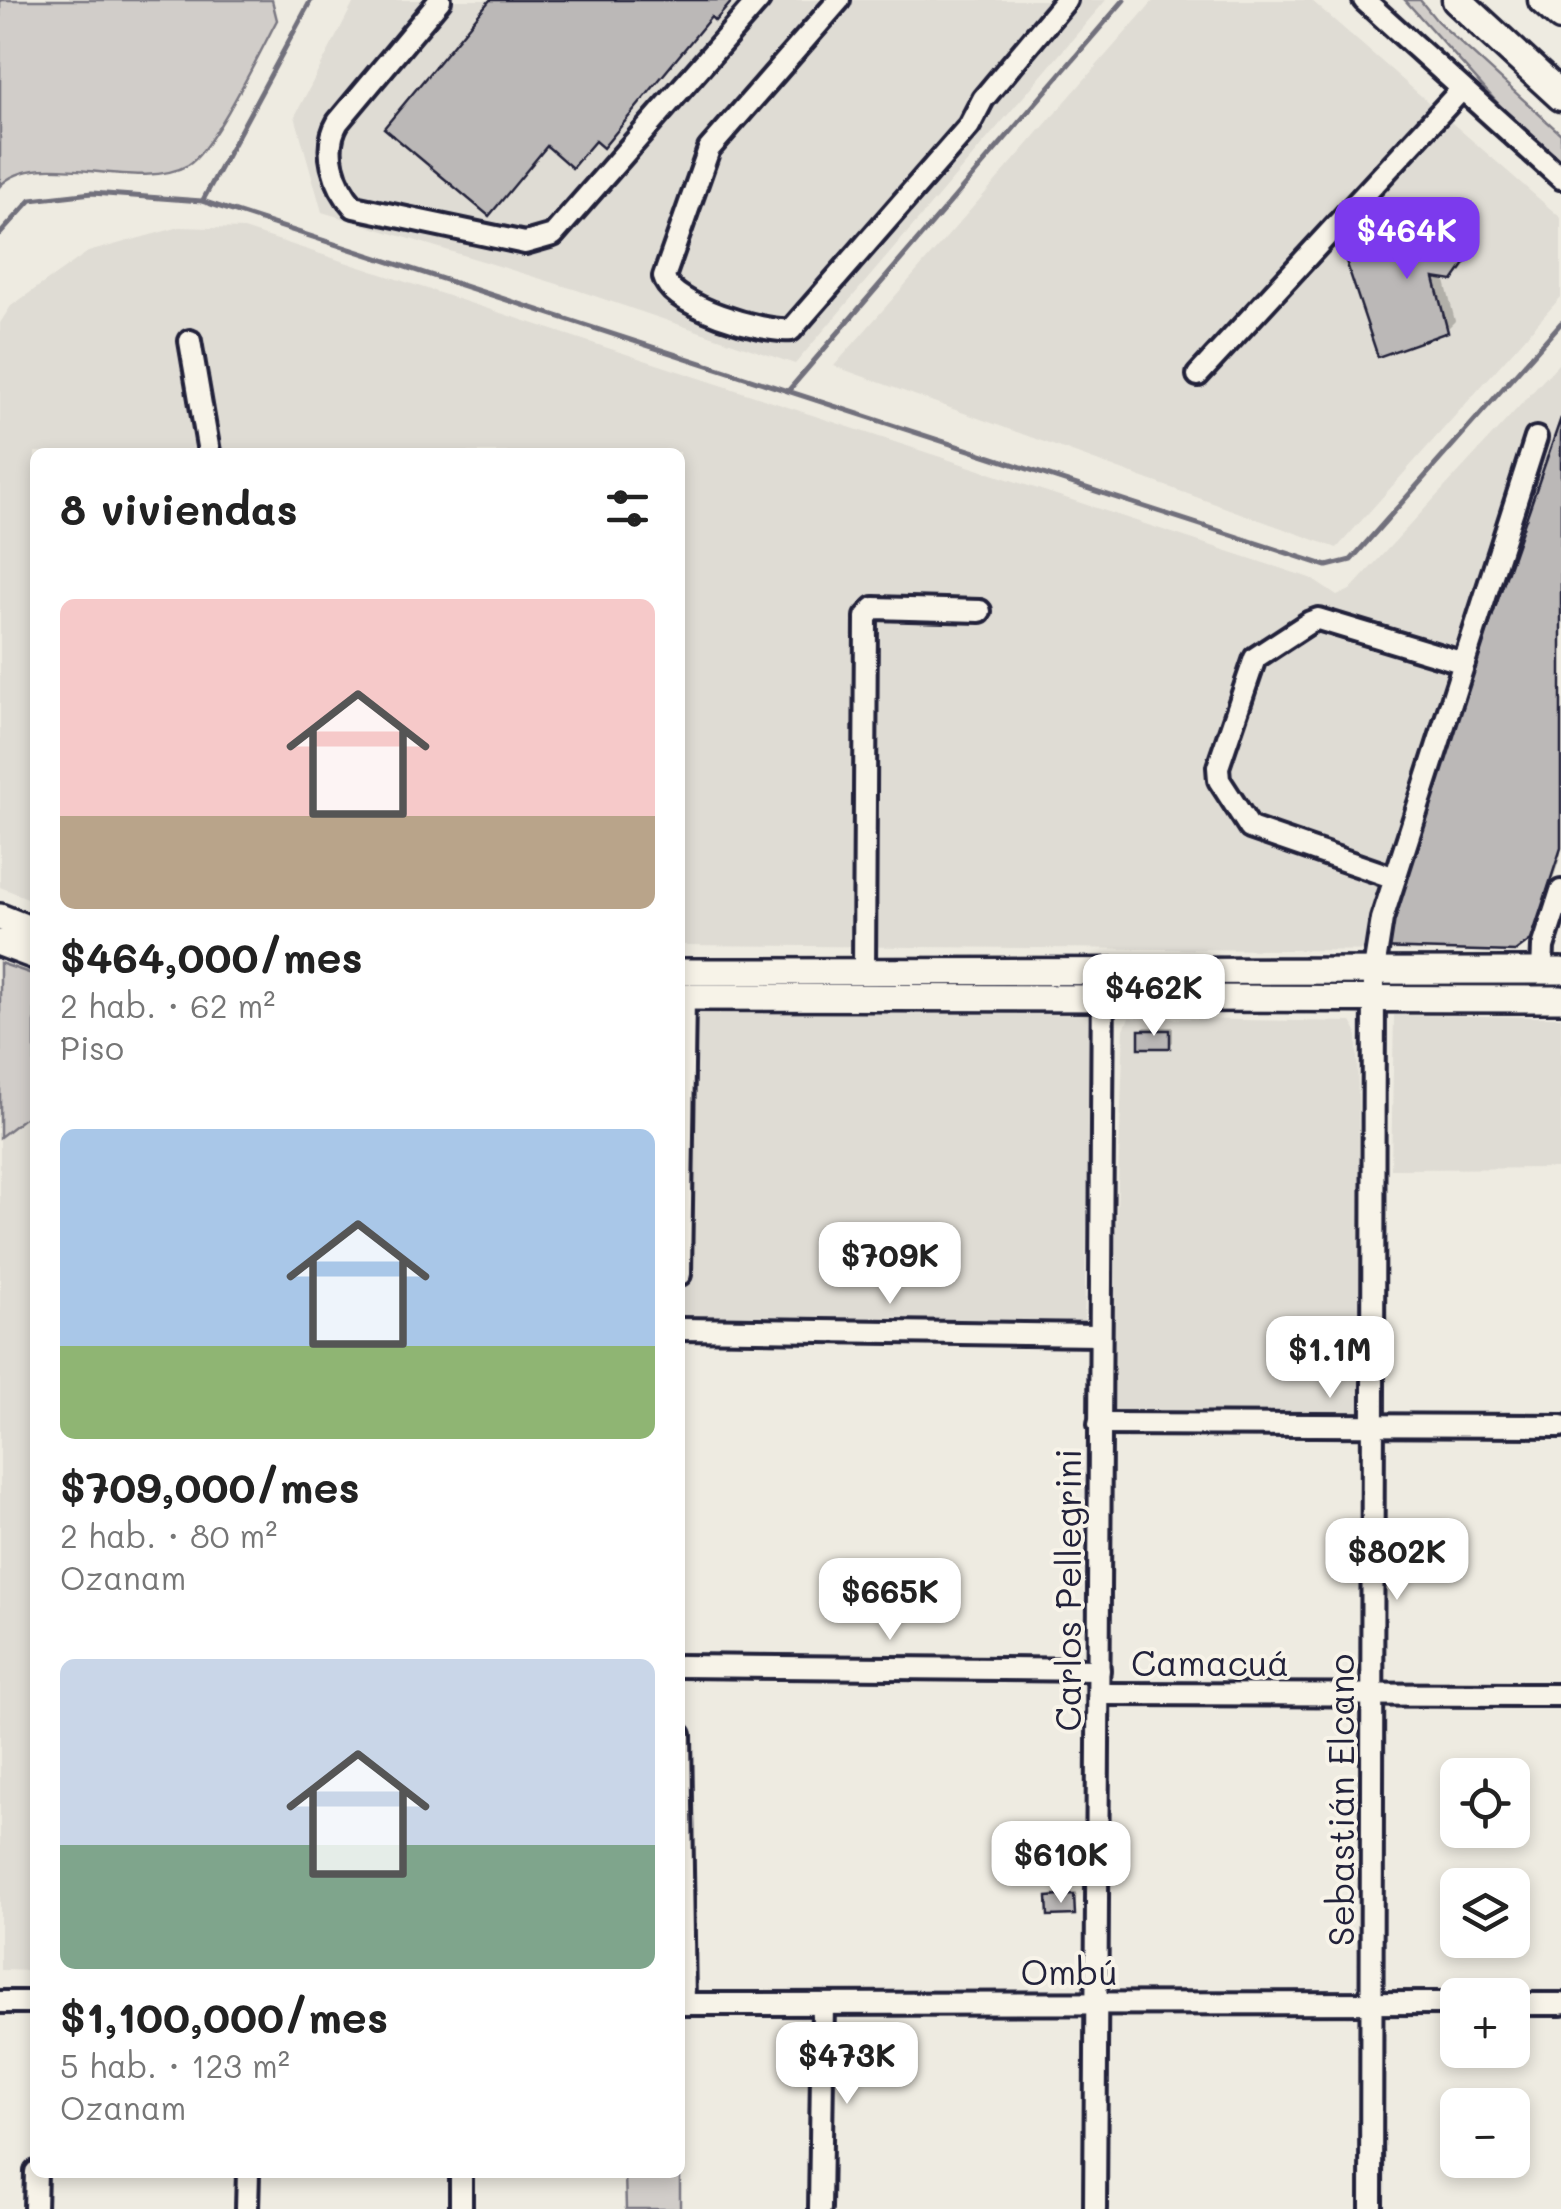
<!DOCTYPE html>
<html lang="es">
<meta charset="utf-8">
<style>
:root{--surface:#fff;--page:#f6f6f6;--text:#222;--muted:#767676;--accent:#7c3aed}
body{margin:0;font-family:Mali,sans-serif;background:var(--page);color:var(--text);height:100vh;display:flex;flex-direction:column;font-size:38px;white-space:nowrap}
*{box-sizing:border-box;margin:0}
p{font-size:32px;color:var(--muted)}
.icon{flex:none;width:55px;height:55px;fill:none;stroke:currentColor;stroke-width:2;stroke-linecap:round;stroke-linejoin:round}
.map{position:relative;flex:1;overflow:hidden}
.panel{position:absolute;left:30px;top:448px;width:655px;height:1730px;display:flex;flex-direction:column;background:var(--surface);border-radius:15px;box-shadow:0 5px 15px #0003}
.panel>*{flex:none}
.buttons{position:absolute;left:1440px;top:1758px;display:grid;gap:20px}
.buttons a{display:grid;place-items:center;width:90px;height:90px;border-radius:15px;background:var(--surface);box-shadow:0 5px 15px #0003;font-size:50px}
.price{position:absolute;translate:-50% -85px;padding:0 22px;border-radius:20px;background:#fff;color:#222;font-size:32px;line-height:65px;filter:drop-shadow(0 2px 5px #0008)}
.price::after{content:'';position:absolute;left:50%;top:60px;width:30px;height:22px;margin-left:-15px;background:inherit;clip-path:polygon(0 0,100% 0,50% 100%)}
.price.current{background:var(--accent);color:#fff}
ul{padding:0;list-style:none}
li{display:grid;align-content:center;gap:20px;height:530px;padding:0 30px}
li span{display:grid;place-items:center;height:310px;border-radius:15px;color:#555}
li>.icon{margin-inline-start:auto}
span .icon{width:180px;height:180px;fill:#fffc;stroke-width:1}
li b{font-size:42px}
h2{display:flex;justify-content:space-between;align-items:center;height:120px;padding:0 30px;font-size:42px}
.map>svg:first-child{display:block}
</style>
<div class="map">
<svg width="1561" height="2209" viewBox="0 0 1561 2209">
<rect width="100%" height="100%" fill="#eeebe1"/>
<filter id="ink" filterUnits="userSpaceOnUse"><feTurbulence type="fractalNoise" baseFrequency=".01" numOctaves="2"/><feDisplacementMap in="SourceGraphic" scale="20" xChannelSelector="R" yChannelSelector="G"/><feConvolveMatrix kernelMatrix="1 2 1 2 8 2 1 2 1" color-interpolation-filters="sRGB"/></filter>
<g filter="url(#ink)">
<g fill="#dfdcd4">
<polygon points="355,0 1106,0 795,364 577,290 322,212 295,116"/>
<polygon points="1154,0 1311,0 1561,218 1561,297 1337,548 834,366"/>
<polygon points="180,227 244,229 1310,578 1337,596 1350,590 1561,361 1561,848 1515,952 680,945 680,452 35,452 35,901 0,887 0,323 11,306 88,252"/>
<polygon points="1092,1009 1084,1325 680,1322 680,1010"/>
<polygon points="1394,1015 1561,1017 1561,1168 1391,1169"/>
<polygon points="1129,1018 1351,1022 1357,1032 1363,1413 1109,1411 1124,1029"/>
<polygon points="35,1110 35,1971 0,1970 0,1137"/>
</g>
<g fill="#d1cdc9" stroke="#7a7882" stroke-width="2.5">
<path d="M0,0H272L277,20C261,50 213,150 188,165C137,194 37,145 0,186Z"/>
<polygon points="1405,0 1420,0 1437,21 1561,134 1561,162 1502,108"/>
<polygon points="0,963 35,975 35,1110 0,1137"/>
<polygon points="680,2169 680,2209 626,2209 625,2173"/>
</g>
<g fill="#0003">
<polygon points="1460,205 1470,229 1464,235 1471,238 1475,250 1456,273 1444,277 1455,321 1446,330 1347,256 1355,248"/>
<polygon points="1561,425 1561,855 1536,931 1529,938"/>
<polygon points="1145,1027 1173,1027 1173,1042 1169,1046 1141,1031"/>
<polygon points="1077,1893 1074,1913 1049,1898 1053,1894"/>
</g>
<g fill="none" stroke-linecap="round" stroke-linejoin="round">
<g stroke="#716f7b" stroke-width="5">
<polyline points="203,200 311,0"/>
<polyline points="0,234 31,200 92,193 202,201 1327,566 1351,560 1561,323"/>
<polyline points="789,390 1124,0"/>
</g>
</g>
<g fill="#bbb8b7" stroke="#22223b" stroke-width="2.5">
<polygon points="490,0 733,0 715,21 711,17 603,148 595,141 572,168 547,146 489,216 384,128"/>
<polygon points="1451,212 1463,239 1453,242 1463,246 1467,261 1453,281 1434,278 1448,332 1378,357 1344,255"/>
<polygon points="1561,418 1561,848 1531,940 1515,952 1377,948"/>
<rect x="1139" y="1030" width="31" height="18"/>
<polygon points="1074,1895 1075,1915 1048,1916 1047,1897"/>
</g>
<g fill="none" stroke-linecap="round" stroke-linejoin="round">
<g stroke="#22223b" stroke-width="28">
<g id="minor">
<path d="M440,0L338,122C322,149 334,185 354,207L525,243L553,235L759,0"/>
<path d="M839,0L709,149L664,277C671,306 763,333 791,330L969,126L983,99L1066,0"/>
<polyline points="1364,0 1561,178"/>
<polyline points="190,341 209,452"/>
<polyline points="1198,375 1462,89"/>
<polyline points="1395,878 1250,828 1219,780 1218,767 1255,658 1310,622 1318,619 1464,663"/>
<polyline points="1542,971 1543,947 1561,891"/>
<polyline points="864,972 866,617 874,608 980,611"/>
<polyline points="680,1274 684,997"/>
<polyline points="680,1329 1099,1335"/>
<polyline points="1099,1424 1561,1426"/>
<polyline points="680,1666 1099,1670"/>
<polyline points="1099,1694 1561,1695"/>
<polyline points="680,1735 684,2004"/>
<polyline points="0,2002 35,2002"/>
<polyline points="680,2004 1458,2003"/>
<polyline points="1512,2004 1561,2004"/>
<polyline points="35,2209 36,2172"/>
<polyline points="247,2209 248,2172"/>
<polyline points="461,2209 461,2172"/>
<polyline points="820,2209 823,2004"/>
<polyline points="1095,2209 1103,971"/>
<polyline points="1371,2209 1374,970 1382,919 1536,438"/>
</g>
</g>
<g stroke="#22223b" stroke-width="32">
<g id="major">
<polyline points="0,917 35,931"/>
<polyline points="0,943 35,956"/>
<polyline points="680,972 1561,971"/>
<polyline points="680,997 1561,999"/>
</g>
</g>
<g stroke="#22223b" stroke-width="35">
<g id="highway">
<polyline points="1457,0 1561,96"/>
<polyline points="1543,0 1561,16"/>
</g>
</g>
<use href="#minor" stroke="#f7f3e8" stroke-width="20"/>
<use href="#major" stroke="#f7f3e8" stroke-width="25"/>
<use href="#highway" stroke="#f7f3e8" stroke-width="28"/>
</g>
</g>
<g text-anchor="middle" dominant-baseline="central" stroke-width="8" stroke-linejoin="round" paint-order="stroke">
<g font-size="35" fill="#22223b" stroke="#f7f3e8">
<text transform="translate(1067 1590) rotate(-90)">Carlos Pellegrini</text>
<text x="1210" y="1662">Camacuá</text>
<text transform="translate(1340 1800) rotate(-90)">Sebastián Elcano</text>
<text x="1069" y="1971">Ombú</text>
</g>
</g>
</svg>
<div class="buttons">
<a><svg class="icon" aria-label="locate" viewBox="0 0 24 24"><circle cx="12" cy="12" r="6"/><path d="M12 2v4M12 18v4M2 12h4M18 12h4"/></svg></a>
<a><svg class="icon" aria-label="layers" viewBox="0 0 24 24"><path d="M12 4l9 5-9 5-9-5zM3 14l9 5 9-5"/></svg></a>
<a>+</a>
<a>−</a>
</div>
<b class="price current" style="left:1407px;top:282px">$464K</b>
<b class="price" style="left:1154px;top:1039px">$462K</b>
<b class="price" style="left:890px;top:1307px">$709K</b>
<b class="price" style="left:1330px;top:1401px">$1.1M</b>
<b class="price" style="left:1397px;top:1603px">$802K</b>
<b class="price" style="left:890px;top:1643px">$665K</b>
<b class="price" style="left:1061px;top:1906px">$610K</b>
<b class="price" style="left:847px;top:2107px">$473K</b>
<section class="panel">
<h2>8 viviendas<svg class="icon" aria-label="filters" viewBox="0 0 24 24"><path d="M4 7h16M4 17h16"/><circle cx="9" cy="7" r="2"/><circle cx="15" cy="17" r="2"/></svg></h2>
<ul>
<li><span style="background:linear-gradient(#f6c9c9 70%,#b9a48a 0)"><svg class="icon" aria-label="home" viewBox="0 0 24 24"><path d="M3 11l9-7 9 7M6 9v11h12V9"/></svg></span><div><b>$464,000/mes</b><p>2 hab. · 62 m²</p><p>Piso</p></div></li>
<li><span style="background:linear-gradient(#a9c7e8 70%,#8fb573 0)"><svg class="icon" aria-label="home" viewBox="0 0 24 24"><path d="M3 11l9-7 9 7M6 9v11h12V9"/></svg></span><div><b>$709,000/mes</b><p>2 hab. · 80 m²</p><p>Ozanam</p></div></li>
<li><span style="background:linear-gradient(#c9d6e8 60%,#7fa58c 0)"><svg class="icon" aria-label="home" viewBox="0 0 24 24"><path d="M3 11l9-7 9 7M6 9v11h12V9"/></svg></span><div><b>$1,100,000/mes</b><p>5 hab. · 123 m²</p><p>Ozanam</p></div></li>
</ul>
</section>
</div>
